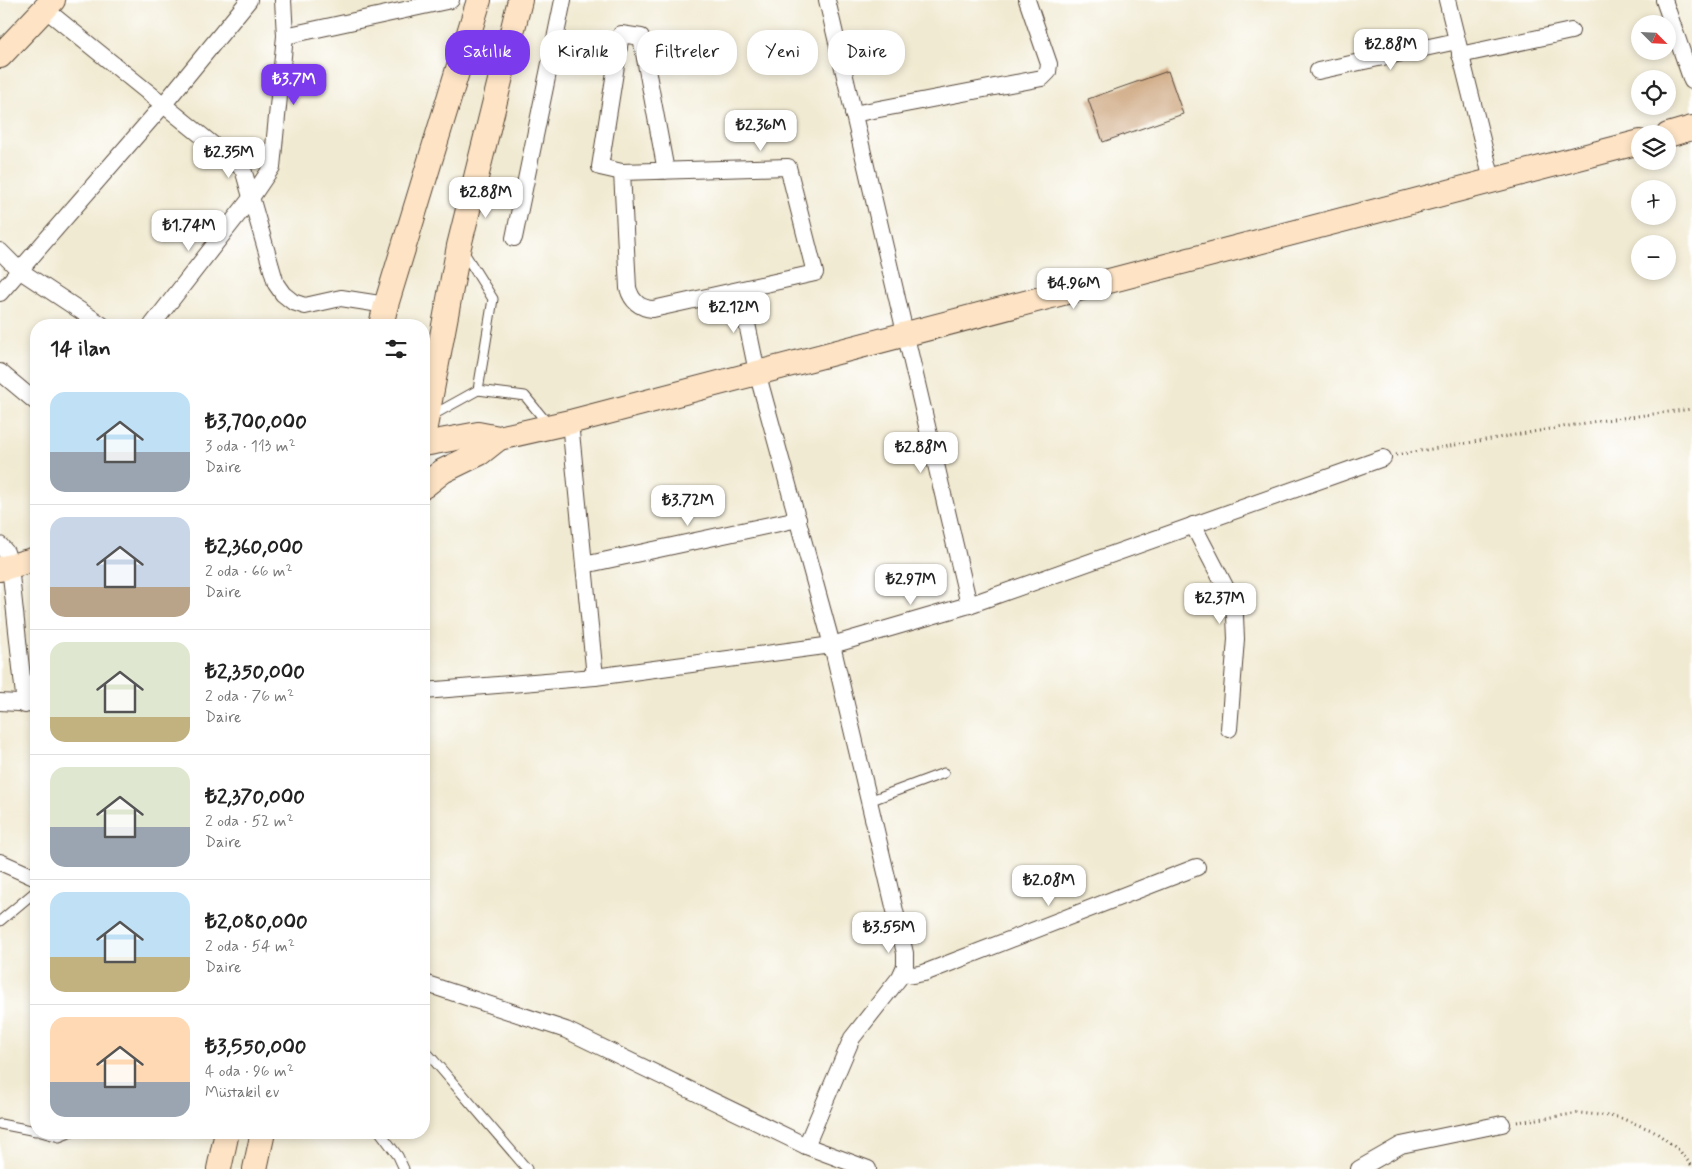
<!DOCTYPE html>
<html lang="tr">
<meta charset="utf-8">
<style>
:root{--surface:#fff;--page:#f6f6f6;--text:#222;--muted:#767676;--line:#e0e0e0;--accent:#7c3aed}
body{margin:0;font-family:Mynerve,sans-serif;background:var(--page);color:var(--text);height:100vh;display:flex;flex-direction:column;font-size:19px;white-space:nowrap}
*{box-sizing:border-box;margin:0}
p{font-size:16px;color:var(--muted)}
.icon{flex:none;width:28px;height:28px;fill:none;stroke:currentColor;stroke-width:2;stroke-linecap:round;stroke-linejoin:round}
.map{position:relative;flex:1;overflow:hidden}
.details{position:absolute;left:30px;top:319px;width:400px;height:820px;display:flex;flex-direction:column;background:var(--surface);border-radius:20px;box-shadow:0 2px 8px #0003}
.details>*{flex:none}
.top-card{position:absolute;left:445px;top:30px;width:475px;height:45px;display:flex;gap:10px}
.needle{width:32px;rotate:114deg}
.buttons{position:absolute;left:1631px;top:15px;display:grid;gap:10px}
.buttons a{display:grid;place-items:center;width:45px;height:45px;border-radius:50%;background:var(--surface);box-shadow:0 2px 8px #0003;font-size:25px}
.price{position:absolute;translate:-50% -42px;padding:0 11px;border-radius:10px;background:#fff;color:#222;font-size:16px;line-height:32px;filter:drop-shadow(0 1px 2px #0008)}
.price::after{content:'';position:absolute;left:50%;top:30px;width:15px;height:11px;margin-left:-8px;background:inherit;clip-path:polygon(0 0,100% 0,50% 100%)}
.price.active{background:var(--accent);color:#fff}
ul{padding:0;list-style:none}
li{display:flex;align-items:center;gap:15px;height:125px;padding:0 20px}
li+li{border-top:1px solid var(--line)}
li span{display:grid;place-items:center;flex:none;width:140px;height:100px;border-radius:15px;color:#555}
li>.icon{margin-inline-start:auto}
span .icon{width:60px;height:60px;fill:#fffc;stroke-width:1}
li b{font-size:21px}
h2{display:flex;justify-content:space-between;align-items:center;height:60px;padding:0 20px;font-size:21px}
.tag{padding:0 18px;border-radius:20px;background:var(--surface);box-shadow:0 2px 8px #0003;font-size:18px;line-height:45px}
.tag.active{background:var(--accent);color:#fff}
.map>svg:first-child{display:block}
</style>
<div class="map">
<svg width="1692" height="1169" viewBox="0 0 1692 1169">
<rect width="100%" height="100%" fill="#fff"/>
<filter id="ink" filterUnits="userSpaceOnUse"><feTurbulence type="fractalNoise" baseFrequency=".02" numOctaves="2"/><feDisplacementMap in="SourceGraphic" scale="10" xChannelSelector="R" yChannelSelector="G"/><feConvolveMatrix kernelMatrix="1 2 1 2 8 2 1 2 1" color-interpolation-filters="sRGB"/></filter>
<filter id="wash" filterUnits="userSpaceOnUse"><feTurbulence type="fractalNoise" baseFrequency=".0096" numOctaves="4" result="noise"/><feDisplacementMap in="SourceGraphic" scale="20" xChannelSelector="R" yChannelSelector="G"/><feGaussianBlur stdDeviation="1.12" result="paint"/><feColorMatrix in="noise" values="0 0 0 0 0 0 0 0 0 0 0 0 0 0 0 0 0 1.4 0 .05"/><feComposite in="paint" operator="in"/></filter>
<g filter="url(#wash)">
<rect width="100%" height="100%" fill="#f1ead2"/>
<g id="blocks">
<polygon fill="#d2ae8a" points="1168,71 1183,114 1103,142 1088,99"/>
</g>
</g>
<g filter="url(#ink)">
<use href="#blocks" fill-opacity="0" stroke="#564739" stroke-width="1"/>
<g fill="none" stroke-linecap="round" stroke-linejoin="round">
<g stroke="#564739" stroke-width="11">
<g id="lane">
<polyline points="478,390 525,396 548,424"/>
<polyline points="431,416 478,390 493,299 463,251"/>
<polyline points="869,801 944,773"/>
<polyline points="0,921 36,891"/>
<polyline points="424,1049 527,1169"/>
<polyline points="0,1124 36,1131"/>
<polyline points="41,1132 59,1137 72,1132"/>
<polyline points="380,1132 398,1156 404,1169"/>
</g>
</g>
<g stroke="#564739" stroke-width="18">
<g id="street">
<polyline points="827,0 969,605"/>
<polyline points="1447,0 1492,180"/>
<polyline points="1664,0 1692,81"/>
<polyline points="45,9 243,169 276,284 283,294 293,302 305,306 341,298 386,305"/>
<polyline points="285,36 451,0"/>
<polyline points="1460,55 1571,31"/>
<polyline points="1318,71 1457,41"/>
<polyline points="853,114 1042,78 1048,72 1049,64 1027,0"/>
<path d="M622,172L628,288C632,302 640,308 653,309L815,273L788,167L622,172L600,167L621,34L641,37L666,171"/>
<polyline points="514,238 563,0"/>
<polyline points="0,251 19,270 102,325"/>
<polyline points="0,293 164,104 249,0"/>
<polyline points="152,325 251,198 272,167 285,36 283,0"/>
<polyline points="0,372 36,402"/>
<polyline points="570,422 595,677"/>
<polyline points="1193,525 1229,594 1235,616 1236,639 1229,729"/>
<polyline points="0,545 6,552 10,566 25,705"/>
<polyline points="584,565 798,519"/>
<polyline points="424,691 595,677 832,645 969,605 1383,458"/>
<polyline points="0,702 35,704"/>
<polyline points="0,862 36,878"/>
<polyline points="903,972 913,975 924,973 1197,867"/>
<polyline points="424,983 566,1030 806,1146 852,1038 900,977 905,966 905,953 832,645 757,372 740,290"/>
<polyline points="806,1146 868,1169"/>
<polyline points="1359,1169 1401,1145 1502,1124"/>
</g>
</g>
<g stroke="#564739" stroke-width="26">
<g id="secondary">
<polyline points="0,56 53,0"/>
<polyline points="1668,135 1692,128"/>
<polyline points="381,325 386,305 479,0"/>
<polyline points="424,432 459,246 520,0"/>
<polyline points="424,444 478,434 499,438 570,422 1640,142"/>
<polyline points="424,486 443,471 480,453 499,438"/>
<polyline points="0,569 36,559"/>
<polyline points="219,1169 227,1132"/>
<polyline points="255,1169 263,1132"/>
</g>
</g>
<g stroke="#564739" stroke-width="3" stroke-dasharray="1 4" stroke-linecap="butt">
<polyline points="1396,455 1598,421 1692,409"/>
<polyline points="1517,1122 1580,1113 1618,1117 1654,1131 1679,1150 1692,1166"/>
</g>
<use href="#lane" stroke="#fff" stroke-width="9"/>
<use href="#street" stroke="#fff" stroke-width="16"/>
<use href="#secondary" stroke="#fee4c5" stroke-width="24"/>
</g>
</g>
</svg>
<div class="buttons">
<a><svg class="needle" viewBox="-14 -14 28 28"><path d="M0-13l5 13h-10z" fill="#e53935"/><path d="M0 13l5-13h-10z" fill="#767676"/></svg></a>
<a><svg class="icon" aria-label="locate" viewBox="0 0 24 24"><circle cx="12" cy="12" r="6"/><path d="M12 2v4M12 18v4M2 12h4M18 12h4"/></svg></a>
<a><svg class="icon" aria-label="layers" viewBox="0 0 24 24"><path d="M12 4l9 5-9 5-9-5zM3 14l9 5 9-5"/></svg></a>
<a>+</a>
<a>−</a>
</div>
<b class="price" style="left:1391px;top:71px">₺2.88M</b>
<b class="price active" style="left:294px;top:106px">₺3.7M</b>
<b class="price" style="left:761px;top:152px">₺2.36M</b>
<b class="price" style="left:229px;top:179px">₺2.35M</b>
<b class="price" style="left:486px;top:219px">₺2.88M</b>
<b class="price" style="left:189px;top:252px">₺1.74M</b>
<b class="price" style="left:1074px;top:310px">₺4.96M</b>
<b class="price" style="left:734px;top:334px">₺2.12M</b>
<b class="price" style="left:921px;top:474px">₺2.88M</b>
<b class="price" style="left:688px;top:527px">₺3.72M</b>
<b class="price" style="left:911px;top:606px">₺2.97M</b>
<b class="price" style="left:1220px;top:625px">₺2.37M</b>
<b class="price" style="left:1049px;top:907px">₺2.08M</b>
<b class="price" style="left:889px;top:954px">₺3.55M</b>
<div class="top-card">
<a class="tag active">Satılık</a>
<a class="tag">Kiralık</a>
<a class="tag">Filtreler</a>
<a class="tag">Yeni</a>
<a class="tag">Daire</a>
</div>
<section class="details">
<h2>14 ilan<svg class="icon" aria-label="filters" viewBox="0 0 24 24"><path d="M4 7h16M4 17h16"/><circle cx="9" cy="7" r="2"/><circle cx="15" cy="17" r="2"/></svg></h2>
<ul>
<li><span style="background:linear-gradient(#bfe0f5 60%,#9aa5b1 0)"><svg class="icon" aria-label="home" viewBox="0 0 24 24"><path d="M3 11l9-7 9 7M6 9v11h12V9"/></svg></span><div><b>₺3,700,000</b><p>3 oda · 113 m²</p><p>Daire</p></div></li>
<li><span style="background:linear-gradient(#c9d6e8 70%,#b9a48a 0)"><svg class="icon" aria-label="home" viewBox="0 0 24 24"><path d="M3 11l9-7 9 7M6 9v11h12V9"/></svg></span><div><b>₺2,360,000</b><p>2 oda · 66 m²</p><p>Daire</p></div></li>
<li><span style="background:linear-gradient(#dfe7d0 75%,#c2b280 0)"><svg class="icon" aria-label="home" viewBox="0 0 24 24"><path d="M3 11l9-7 9 7M6 9v11h12V9"/></svg></span><div><b>₺2,350,000</b><p>2 oda · 76 m²</p><p>Daire</p></div></li>
<li><span style="background:linear-gradient(#dfe7d0 60%,#9aa5b1 0)"><svg class="icon" aria-label="home" viewBox="0 0 24 24"><path d="M3 11l9-7 9 7M6 9v11h12V9"/></svg></span><div><b>₺2,370,000</b><p>2 oda · 52 m²</p><p>Daire</p></div></li>
<li><span style="background:linear-gradient(#bfe0f5 65%,#c2b280 0)"><svg class="icon" aria-label="home" viewBox="0 0 24 24"><path d="M3 11l9-7 9 7M6 9v11h12V9"/></svg></span><div><b>₺2,080,000</b><p>2 oda · 54 m²</p><p>Daire</p></div></li>
<li><span style="background:linear-gradient(#ffd9b3 65%,#9aa5b1 0)"><svg class="icon" aria-label="home" viewBox="0 0 24 24"><path d="M3 11l9-7 9 7M6 9v11h12V9"/></svg></span><div><b>₺3,550,000</b><p>4 oda · 96 m²</p><p>Müstakil ev</p></div></li>
</ul>
</section>
</div>
